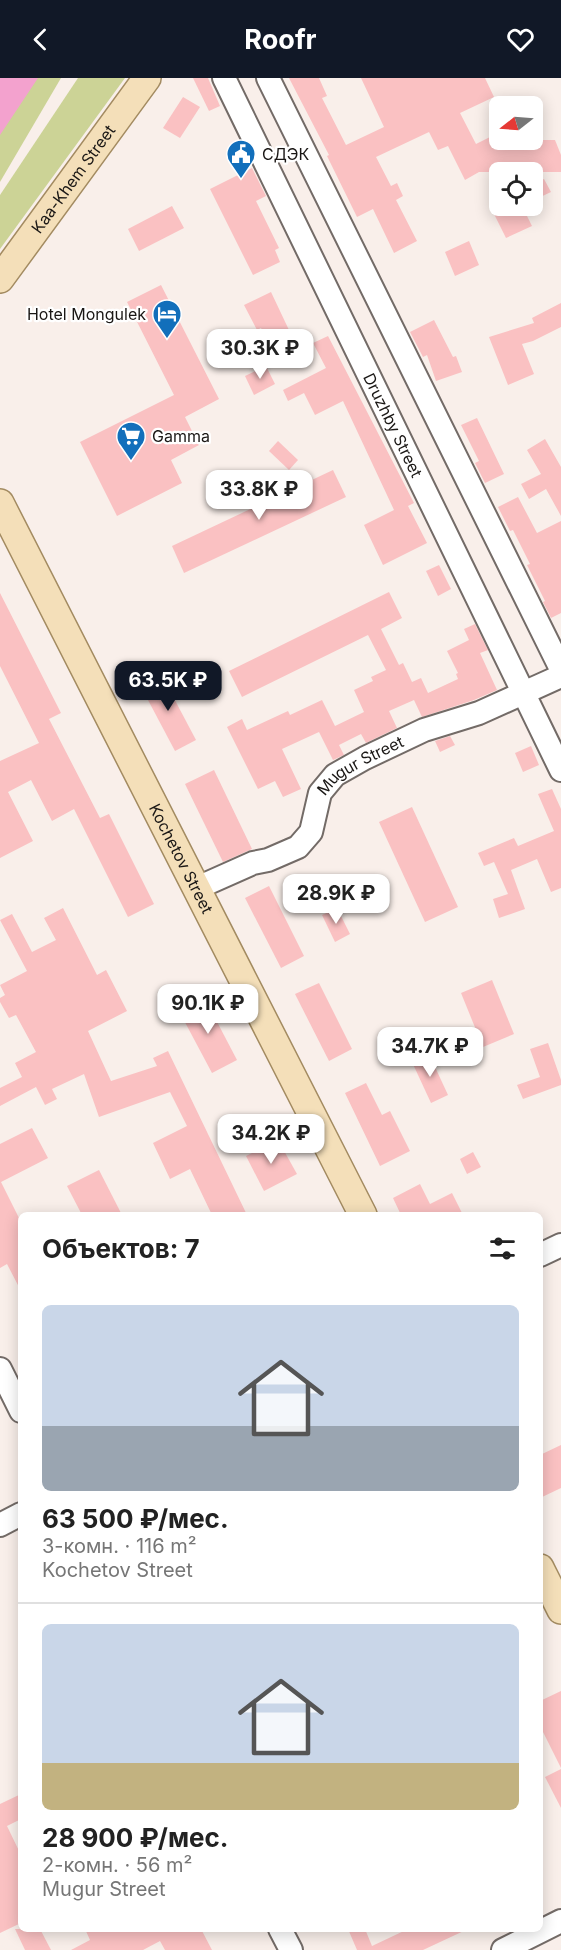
<!DOCTYPE html>
<html lang="ru">
<meta charset="utf-8">
<style>
:root{--surface:#fff;--page:#f2f2f2;--text:#222;--muted:#767676;--line:#e0e0e0;--accent:#111827}
body{margin:0;font-family:Inter,sans-serif;background:var(--page);color:var(--text);height:100vh;display:flex;flex-direction:column;font-size:22px;white-space:nowrap}
*{box-sizing:border-box;margin:0}
p{font-size:20px;color:var(--muted)}
.icon{flex:none;width:33px;height:33px;fill:none;stroke:currentColor;stroke-width:2;stroke-linecap:round;stroke-linejoin:round}
.map{position:relative;flex:1;overflow:hidden}
.side{position:absolute;left:18px;top:1134px;width:525px;height:720px;display:flex;flex-direction:column;background:var(--surface);border-radius:9px;box-shadow:0 3px 15px #0003}
.side>*{flex:none}
.needle{width:39px;rotate:253deg}
.fabs{position:absolute;left:489px;top:18px;display:grid;gap:12px}
.fabs a{display:grid;place-items:center;width:54px;height:54px;border-radius:9px;background:var(--surface);box-shadow:0 3px 15px #0003;font-size:30px}
.price{position:absolute;translate:-50% -51px;padding:0 14px;border-radius:12px;background:#fff;color:#222;font-size:20px;line-height:39px;filter:drop-shadow(0 2px 3px #0008)}
.price::after{content:'';position:absolute;left:50%;top:36px;width:18px;height:14px;margin-left:-9px;background:inherit;clip-path:polygon(0 0,100% 0,50% 100%)}
.price.selected{background:var(--accent);color:#fff}
ul{padding:0;list-style:none}
li{display:grid;align-content:center;gap:12px;height:318px;padding:0 24px}
li+li{border-top:2px solid var(--line)}
li span{display:grid;place-items:center;height:186px;border-radius:9px;color:#555}
li>.icon{margin-inline-start:auto}
span .icon{width:108px;height:108px;fill:#fffc;stroke-width:1}
li b{font-size:26px}
h2{display:flex;justify-content:space-between;align-items:center;height:72px;padding:0 24px;font-size:26px}
header{display:flex;justify-content:space-between;align-items:center;height:78px;padding:0 24px;background:var(--accent);color:#fff;font-size:27px;font-weight:700}
.map>svg:first-child{display:block}
</style>
<header><svg class="icon" aria-label="back" viewBox="0 0 24 24"><path d="M15 5l-7 7 7 7"/></svg>Roofr<svg class="icon" aria-label="heart" viewBox="0 0 24 24"><path d="M12 20l-8-8c-3-5 5-10 8-4 3-6 11-1 8 4z"/></svg></header>
<div class="map">
<svg width="561" height="1872" viewBox="0 0 561 1872">
<rect width="100%" height="100%" fill="#f9efea"/>
<g fill="#ccd396">
<polygon points="0,0 61,0 0,104"/>
<polygon points="78,0 125,0 0,171 0,117"/>
</g>
<polygon fill="#f3a2ce" points="0,0 38,0 0,57"/>
<g fill="#fac1c2">
<polygon points="193,0 208,0 220,28 209,33"/>
<polygon points="289,0 319,0 327,18 322,20 346,67 384,49 361,0 485,0 494,19 460,35 476,66 500,54 500,62 555,62 561,77 561,94 479,94 465,102 448,68 438,72 429,54 376,79 391,108 397,105 403,118 396,122 417,163 394,175 373,131 357,139 327,78 329,77"/>
<polygon points="183,19 200,29 180,60 163,50"/>
<polygon points="252,90 266,118 256,123 279,170 275,172 280,184 253,197 210,111"/>
<polygon points="544,101 551,114 532,123 532,106"/>
<polygon points="172,128 184,150 139,173 128,151"/>
<polygon points="490,128 505,128 509,134 522,128 532,148 506,160"/>
<polygon points="469,163 479,187 455,198 445,174"/>
<polygon points="161,207 219,321 185,339 199,367 171,382 182,405 117,438 80,364 174,317 127,224"/>
<polygon points="271,214 297,269 276,280 261,250 257,252 244,227"/>
<polygon points="561,225 561,249 533,263 522,266 534,296 508,307 489,259 534,245 532,240"/>
<polygon points="434,242 453,279 456,278 462,294 436,303 427,277 423,279 410,254"/>
<polygon points="328,258 414,425 408,428 427,465 383,487 364,447 394,432 343,323 315,337 304,315 288,323 283,312 326,290 313,265"/>
<polygon points="266,288 275,306 254,317 245,298"/>
<polygon points="477,340 504,396 485,405 475,385 479,383 461,347"/>
<polygon points="545,361 561,389 561,438 546,411 529,421 521,406 541,396 527,372"/>
<polygon points="278,363 298,382 289,392 269,373"/>
<polygon points="333,392 346,419 184,495 172,468"/>
<polygon points="518,419 537,455 561,443 561,535 551,540 543,524 545,523 527,487 530,486 513,452 510,453 498,429"/>
<polygon points="439,487 451,511 438,518 426,493"/>
<polygon points="389,514 402,540 381,551 399,587 403,585 412,604 421,600 428,615 458,601 456,596 458,595 447,573 469,562 464,551 475,546 488,572 480,575 497,612 474,622 422,639 414,622 389,633 397,650 366,665 361,656 339,667 344,677 333,682 319,654 282,671 301,711 283,719 275,703 258,711 227,649 242,641 247,652 288,633 290,637 322,622 335,648 364,634 354,612 373,603 371,599 386,592 368,557 242,619 229,593"/>
<polygon points="0,515 61,635 49,641 100,740 109,736 154,826 128,839 74,731 52,743 31,702 8,714 33,763 0,780 0,683 39,665 0,588"/>
<polygon points="160,594 196,662 175,673 139,605"/>
<polygon points="450,658 455,667 440,674 435,663"/>
<polygon points="531,668 539,687 523,694 515,675"/>
<polygon points="214,692 252,771 223,784 185,706"/>
<polygon points="552,711 561,731 561,810 551,814 537,781 511,792 525,831 499,840 493,821 508,816 494,784 484,788 478,775 514,760 518,768 554,753 538,716"/>
<polygon points="412,729 458,829 425,844 379,744"/>
<polygon points="269,808 304,878 281,890 245,820"/>
<polygon points="63,830 97,897 106,892 127,933 88,953 111,1003 157,988 153,980 168,973 247,1137 212,1137 190,1091 170,1101 153,1065 187,1048 170,1014 99,1039 84,996 52,1011 57,1021 45,1027 36,1009 0,1028 0,1010 22,999 15,985 36,974 16,937 9,940 0,924 0,920 5,917 0,907 27,893 0,842 12,836 32,874 56,862 44,840"/>
<polygon points="337,830 350,856 335,864 322,837"/>
<polygon points="492,902 514,956 483,969 461,915"/>
<polygon points="319,905 352,971 329,983 295,916"/>
<polygon points="204,919 237,982 212,995 179,933"/>
<polygon points="548,965 561,1002 561,1007 523,1021 517,1007 540,999 530,971"/>
<polygon points="429,976 448,1017 431,1025 412,984"/>
<polygon points="366,1005 382,1037 390,1033 410,1073 380,1088 345,1015"/>
<polygon points="32,1050 48,1080 1,1104 21,1144 21,1213 7,1186 0,1190 0,1066"/>
<polygon points="278,1062 297,1096 264,1113 246,1078"/>
<polygon points="473,1074 481,1089 467,1096 460,1081"/>
<polygon points="99,1092 122,1137 82,1137 67,1108"/>
<polygon points="420,1106 430,1126 452,1115 463,1137 401,1137 393,1120"/>
<polygon points="561,1367 561,1410 540,1420 540,1377"/>
<polygon points="561,1613 561,1690 540,1648 540,1623"/>
<polygon points="561,1691 561,1730 545,1699"/>
<polygon points="21,1716 21,1741 7,1748 21,1777 21,1845 0,1855 0,1726"/>
<polygon points="15,1851 40,1851 51,1872 25,1872"/>
<polygon points="85,1851 201,1851 212,1872 165,1872 160,1863 143,1872 71,1872 90,1862"/>
<polygon points="348,1851 365,1851 372,1868 408,1851 468,1851 423,1872 357,1872"/>
</g>
<g fill="none" stroke-linecap="round" stroke-linejoin="round">
<g stroke="#736b67" stroke-width="26">
<g id="minor">
<path id="s1" d="M224,0L561,692"/>
<polyline points="268,0 561,591"/>
<path id="s2" d="M197,810L253,785L268,782L298,769L311,754L320,715L335,697L365,680L424,652L479,635L561,598"/>
<polyline points="540,1177 561,1167"/>
<polyline points="0,1291 21,1333"/>
<polyline points="0,1447 21,1436"/>
<polyline points="280,1851 291,1872"/>
<polyline points="503,1872 561,1843"/>
</g>
</g>
<g stroke="#a38b61" stroke-width="30">
<g id="major">
<path id="s3" d="M0,201L147,0"/>
<path id="s4" d="M0,425L363,1137"/>
<polyline points="540,1490 561,1532"/>
</g>
</g>
<use href="#minor" stroke="#fff" stroke-width="22"/>
<use href="#major" stroke="#f4dfb9" stroke-width="27"/>
</g>
<defs>
<g id="civic-pin" transform="scale(1.5)"><path d="M0 17L-7.5 6A9.5 9.5 0 1 1 7.5 6Z" fill="#126fbb" stroke="#fff"/><path d="M-.6-6.5H3V-4.5H.6V-3L4-1V1h2V6H-6V1h2V-1L-.6-3ZM-1.2 2.5V6h2.4V2.5Z" fill="#fff"/></g>
<g id="hotel-pin" transform="scale(1.5)"><path d="M0 17L-7.5 6A9.5 9.5 0 1 1 7.5 6Z" fill="#126fbb" stroke="#fff"/><path d="M-6-4.5h1.5V1H6V5H4.5V3h-9V5H-6ZM-4 0a1.8 1.8 0 1 1 3.6 0ZM.5 0V-2.5h3Q6-2.5 6 0Z" fill="#fff"/></g>
<g id="supermarket-pin" transform="scale(1.5)"><path d="M0 17L-7.5 6A9.5 9.5 0 1 1 7.5 6Z" fill="#126fbb" stroke="#fff"/><path d="M-6-5.5h2.5l.6 2H6L4.5 2H-2.5L-4.4-4H-6ZM-1.5 3.2a1.3 1.3 0 1 0 .1 0ZM3 3.2a1.3 1.3 0 1 0 .1 0Z" fill="#fff"/></g>
</defs>
<g fill-rule="evenodd">
<use href="#civic-pin" x="241" y="76"/>
<use href="#hotel-pin" x="167" y="236"/>
<use href="#supermarket-pin" x="131" y="358"/>
</g>
<g text-anchor="middle" dominant-baseline="central" stroke-width="4.5" stroke-linejoin="round" paint-order="stroke">
<g font-size="16" fill="#1a1715" stroke="#fff" text-anchor="start">
<text x="262" y="76">СДЭК</text>
<text x="146" y="236" text-anchor="end">Hotel Mongulek</text>
<text x="152" y="358">Gamma</text>
</g>
<g font-size="16" fill="#1a1715" stroke="#fff">
<text stroke="none"><textPath href="#s3" startOffset="124">Kaa-Khem Street</textPath></text>
<text stroke="none"><textPath href="#s1" startOffset="386">Druzhby Street</textPath></text>
<text stroke="none"><textPath href="#s2" startOffset="219">Mugur Street</textPath></text>
<text stroke="none"><textPath href="#s4" startOffset="399">Kochetov Street</textPath></text>
</g>
</g>
</svg>
<div class="fabs">
<a><svg class="needle" viewBox="-14 -14 28 28"><path d="M0-13l5 13h-10z" fill="#e53935"/><path d="M0 13l5-13h-10z" fill="#767676"/></svg></a>
<a><svg class="icon" aria-label="locate" viewBox="0 0 24 24"><circle cx="12" cy="12" r="6"/><path d="M12 2v4M12 18v4M2 12h4M18 12h4"/></svg></a>
</div>
<b class="price" style="left:260px;top:302px">30.3K ₽</b>
<b class="price" style="left:259px;top:443px">33.8K ₽</b>
<b class="price selected" style="left:168px;top:634px">63.5K ₽</b>
<b class="price" style="left:336px;top:847px">28.9K ₽</b>
<b class="price" style="left:208px;top:957px">90.1K ₽</b>
<b class="price" style="left:430px;top:1000px">34.7K ₽</b>
<b class="price" style="left:271px;top:1087px">34.2K ₽</b>
<section class="side">
<h2>Объектов: 7<svg class="icon" aria-label="filters" viewBox="0 0 24 24"><path d="M4 7h16M4 17h16"/><circle cx="9" cy="7" r="2"/><circle cx="15" cy="17" r="2"/></svg></h2>
<ul>
<li><span style="background:linear-gradient(#c9d6e8 65%,#9aa5b1 0)"><svg class="icon" aria-label="home" viewBox="0 0 24 24"><path d="M3 11l9-7 9 7M6 9v11h12V9"/></svg></span><div><b>63 500 ₽/мес.</b><p>3-комн. · 116 m²</p><p>Kochetov Street</p></div></li>
<li><span style="background:linear-gradient(#c9d6e8 75%,#c2b280 0)"><svg class="icon" aria-label="home" viewBox="0 0 24 24"><path d="M3 11l9-7 9 7M6 9v11h12V9"/></svg></span><div><b>28 900 ₽/мес.</b><p>2-комн. · 56 m²</p><p>Mugur Street</p></div></li>
</ul>
</section>
</div>
